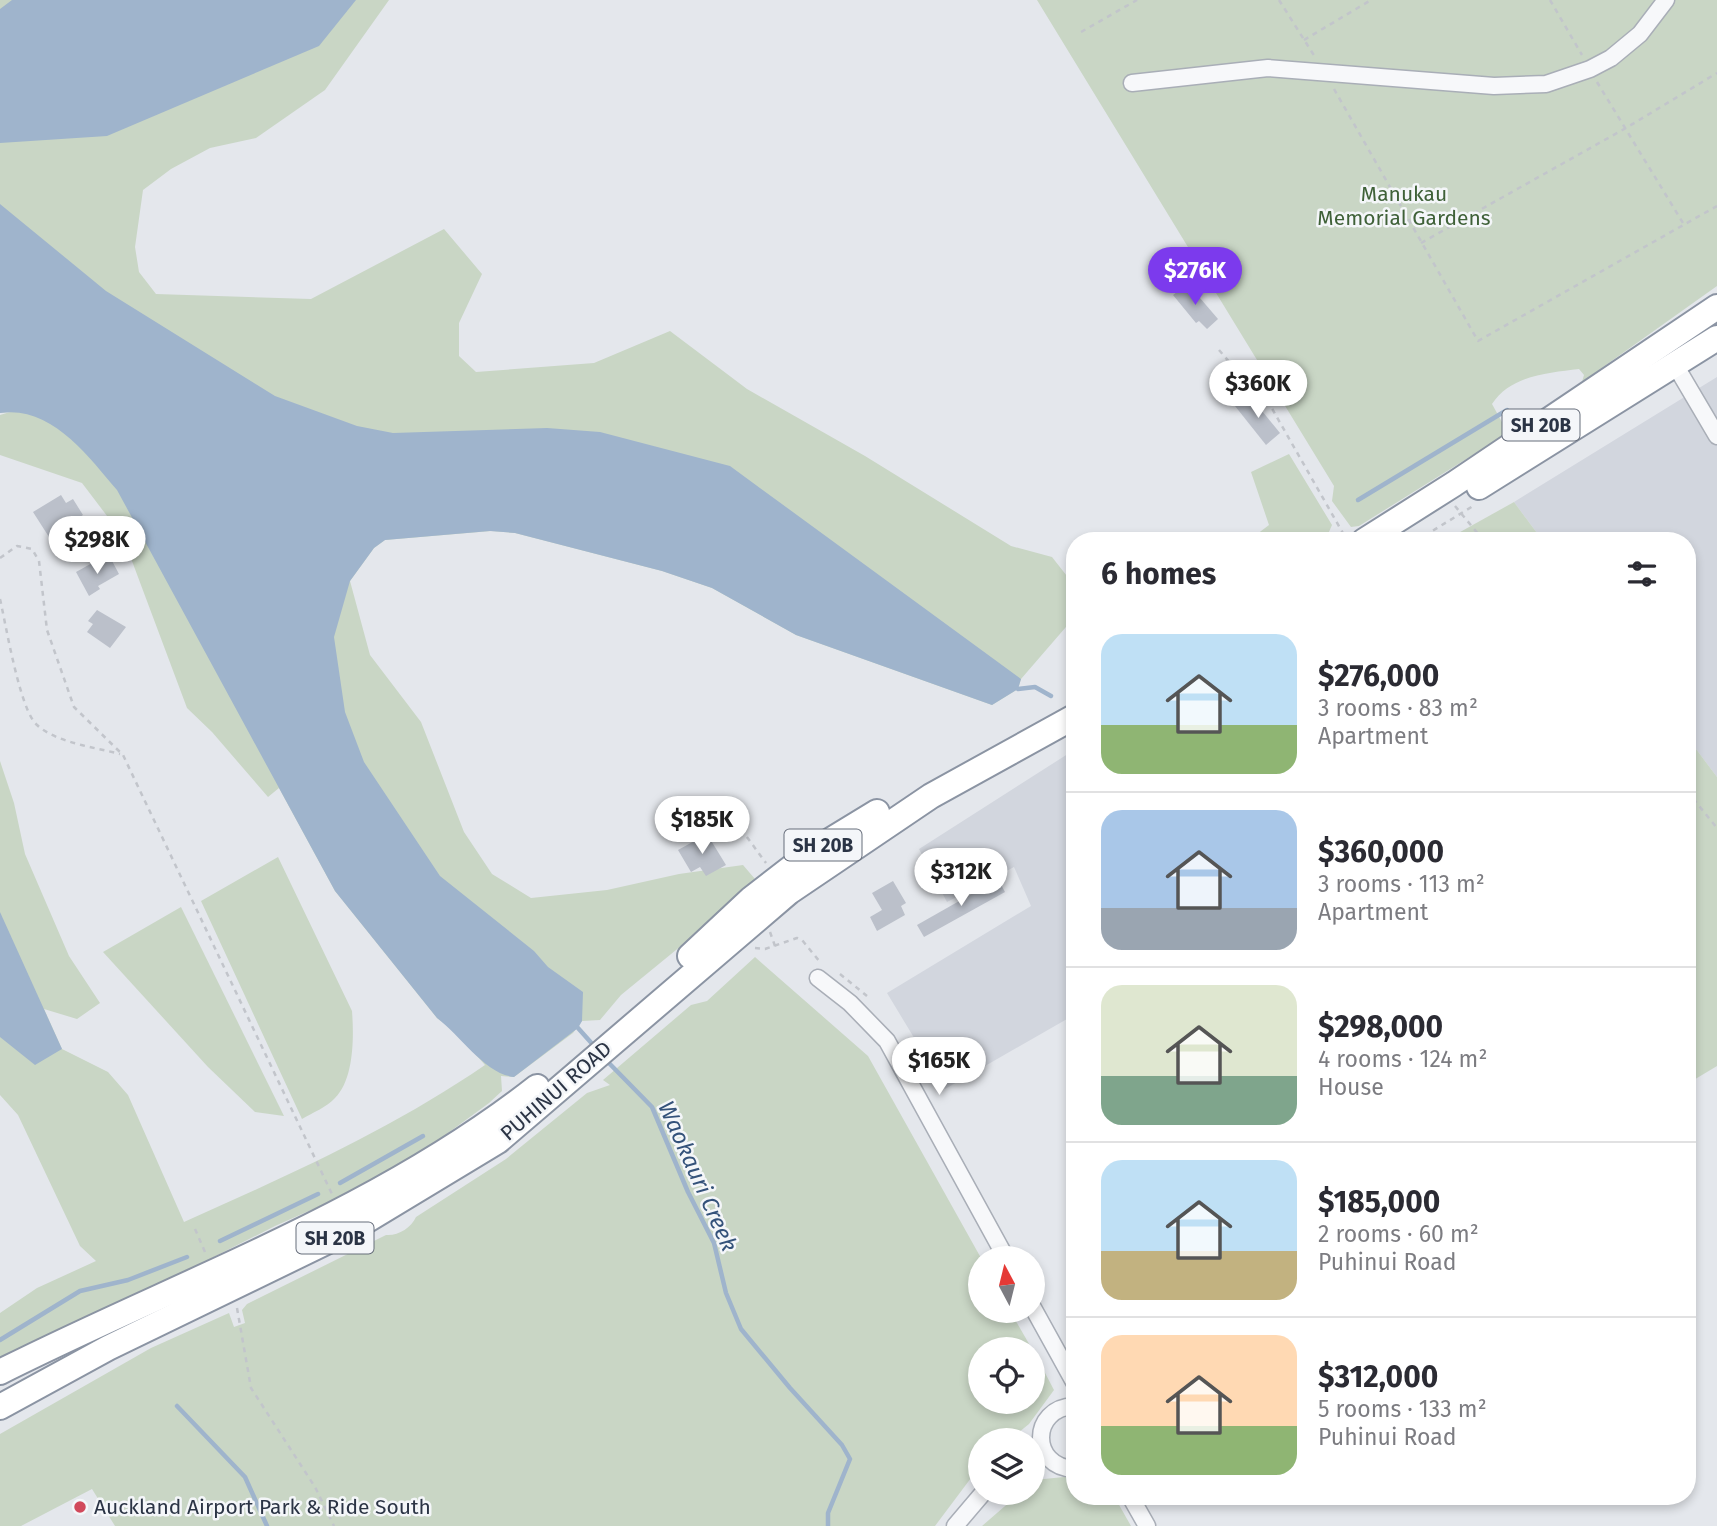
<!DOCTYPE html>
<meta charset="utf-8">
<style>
:root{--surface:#fff;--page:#f7f7f7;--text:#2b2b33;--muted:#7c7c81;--line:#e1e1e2;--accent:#7c3aed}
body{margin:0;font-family:"Fira Sans",sans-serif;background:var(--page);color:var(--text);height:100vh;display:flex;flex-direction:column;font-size:26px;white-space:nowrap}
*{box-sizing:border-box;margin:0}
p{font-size:23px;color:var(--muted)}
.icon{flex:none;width:38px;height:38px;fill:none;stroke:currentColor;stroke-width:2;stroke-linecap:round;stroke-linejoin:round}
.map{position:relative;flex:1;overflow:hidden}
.sheet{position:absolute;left:1066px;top:532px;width:630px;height:973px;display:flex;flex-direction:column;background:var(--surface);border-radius:28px;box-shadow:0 4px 10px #0003}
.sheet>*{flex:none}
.needle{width:46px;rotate:353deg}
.tools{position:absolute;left:968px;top:1246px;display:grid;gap:14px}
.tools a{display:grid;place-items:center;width:77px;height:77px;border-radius:50%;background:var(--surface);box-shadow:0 4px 10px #0003;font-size:35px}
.price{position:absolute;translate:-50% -60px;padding:0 16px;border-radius:24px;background:#fff;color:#222;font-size:23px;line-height:46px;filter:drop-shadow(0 2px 4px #0008)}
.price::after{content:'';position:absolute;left:50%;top:42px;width:21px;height:16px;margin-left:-10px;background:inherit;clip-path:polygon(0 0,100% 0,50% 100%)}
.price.selected{background:var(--accent);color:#fff}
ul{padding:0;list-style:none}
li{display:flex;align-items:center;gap:21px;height:175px;padding:0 35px}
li+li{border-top:2px solid var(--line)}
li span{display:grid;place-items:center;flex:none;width:196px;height:140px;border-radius:21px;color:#555}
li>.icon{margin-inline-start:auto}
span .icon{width:84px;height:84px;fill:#fffc;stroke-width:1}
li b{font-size:30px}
h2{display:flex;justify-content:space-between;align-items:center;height:84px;padding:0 35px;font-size:30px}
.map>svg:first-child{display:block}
</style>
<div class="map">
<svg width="1717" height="1526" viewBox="0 0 1717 1526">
<rect width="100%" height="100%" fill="#e4e7ec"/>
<g fill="#d2d6de">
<polygon points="1717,377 1717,777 1687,737 1687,541 1543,541 1514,502"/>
<polygon points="1074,750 1074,1015 945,1089 887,993 1031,906 1014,867 947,902 919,849"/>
</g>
<g fill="#c9d6c5">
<path d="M0,0H389L325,90L256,138L210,148L171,169L143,190L135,247L139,272L156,294L311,299L444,229L482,274L459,323V356L476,372L594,363L670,331L747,389L865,456L1011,546L1052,557L1074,585L1072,620L1021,679L1018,689L992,705L796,635L712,588L662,571L515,533L491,531L385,540L374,548L350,581L370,655L421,722L464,832L492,874L531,898L607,890L679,874L743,865L755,879L742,896L621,995L600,1020L582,1021L573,1033L514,1077L501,1076L502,1091L489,1103L392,1174L275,1226L115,1307L0,1358V1313L37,1288L96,1261L80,1246L18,1115L0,1095V761L14,803L25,854L69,956L100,1003L77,1019L44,1009L62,1049L108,1072L128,1095L184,1222C287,1176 392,1129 485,1065L457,1033L437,1018L335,891L279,788L268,797L212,732L187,708L123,537L82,483L0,455V415L10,412L0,413Z"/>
<path d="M1037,0H1717V286L1582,382L1584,375L1579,369C1548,373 1511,375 1492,404L1508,433L1359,526L1351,527L1332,501L1334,486Z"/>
<polygon points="1289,454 1332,525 1325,541 1248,541 1269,525 1251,472"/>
<polygon points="1514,502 1543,541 1444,541"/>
<polygon points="1687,737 1717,777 1717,1066 1687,1084"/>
<path d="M278,857L352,1011C354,1037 354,1079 335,1098C327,1107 312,1113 302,1119L201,901Z"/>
<polygon points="181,907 284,1116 255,1112 208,1067 103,952"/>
<path d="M755,957L868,1056L981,1258L980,1311H1010L1032,1349H980V1402H1032L1033,1350L1054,1390L1029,1424L1009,1440H980V1466L935,1526H115L92,1489L21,1526H0V1434L151,1348L229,1313L234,1327L245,1323L242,1310L247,1304L386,1235C398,1236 411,1228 416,1217L506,1159L587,1093L610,1085L603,1080L691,1005L707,1001Z"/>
<polygon points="1074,1476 1074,1496 1114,1496 1131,1526 982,1526 1020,1493 1032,1493 1034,1480"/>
</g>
<g fill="#9fb4cc">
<polygon points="12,0 356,0 319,46 107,136 0,143 0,9"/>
<path d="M0,204L106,291L275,396L357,426L393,433L547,428L600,432L730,466L1021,679L1018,689L992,705L796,635L712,588L662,571L515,533L490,531L385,540L374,548L350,581L334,637L345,712L364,762L440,876L534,951L548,967L583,992L582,1021L578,1028L514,1077C485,1074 461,1036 437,1018L335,891L117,490C88,456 51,405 0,413Z"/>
<polygon points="0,912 62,1049 35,1065 0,1037"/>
</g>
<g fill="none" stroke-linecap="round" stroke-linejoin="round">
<g stroke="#9fb4cc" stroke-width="4.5">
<polyline points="1358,500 1507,410"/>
<polyline points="1018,689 1035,687 1051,696"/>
<polyline points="578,1028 595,1047"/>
<polyline points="605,1059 652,1107 688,1192 714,1243 726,1293 741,1329 790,1388 842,1445 850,1459 828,1513 828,1526"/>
<polyline points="340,1183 423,1136"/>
<polyline points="220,1241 318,1194"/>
<polyline points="0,1340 80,1291 128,1280 187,1257"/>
<polyline points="177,1406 245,1477 267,1526"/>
</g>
</g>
<g fill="#bbc0ca">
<polygon points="1188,284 1218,319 1207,329 1199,321 1196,323 1173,295"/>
<polygon points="1249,395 1280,433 1266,445 1235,406"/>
<polygon points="61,495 66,503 73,499 83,515 49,537 33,512"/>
<polygon points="111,559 119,574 98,586 100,589 89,596 76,572 94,562 100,566"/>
<polygon points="97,610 126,627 110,648 87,632 93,624 88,621"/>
<polygon points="707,834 726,865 706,876 700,867 691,872 678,850"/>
<polygon points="998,879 1005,892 924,937 917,925"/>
<polygon points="893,881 906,903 901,906 905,915 877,931 870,917 882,910 872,893"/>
</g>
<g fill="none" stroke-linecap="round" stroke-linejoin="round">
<g stroke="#a9aeb7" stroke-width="19">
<g id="minor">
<polyline points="1132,83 1268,68 1494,86 1546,84 1590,69 1611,58 1640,34 1666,0"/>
<polyline points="1674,363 1717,436"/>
<polyline points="818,978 850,1003 887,1041 1006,1258"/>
<polyline points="1032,1306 1074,1382"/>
<path d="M1074,1406C1030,1408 1030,1467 1074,1469"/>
<polyline points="1130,1496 1147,1526"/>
<polyline points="955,1526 983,1493"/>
</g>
</g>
<g stroke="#8b94a3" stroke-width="28">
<g id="highway">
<polyline points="1479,487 1717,338"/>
<polyline points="1364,541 1454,484 1717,307"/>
<polyline points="690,956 751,899 813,851 877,812"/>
<path d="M0,1372C181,1281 377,1213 537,1087"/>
<polyline points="0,1407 108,1348 349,1231 498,1141 789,892 931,796 1074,717"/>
</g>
</g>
<g stroke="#c2c5cb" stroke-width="2.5" stroke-dasharray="5 5" stroke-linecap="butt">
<polyline points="1279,0 1315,57"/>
<polyline points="1550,0 1582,55"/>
<polyline points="1081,32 1137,0"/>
<polyline points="1304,40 1371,0"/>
<polyline points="1597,82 1683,223"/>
<polyline points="1334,89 1478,341 1717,206"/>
<polyline points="1421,243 1626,128 1717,73"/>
<polyline points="1219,350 1245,380 1266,398 1344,535"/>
<polyline points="1455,506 1484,541"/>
<polyline points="1416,541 1473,506"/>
<polyline points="0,558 17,546 32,549 39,561 47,630 74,707 123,755 332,1194"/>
<path d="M0,599C6,625 20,711 37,725C57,743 94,747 120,754"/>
<polyline points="1687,791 1717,828"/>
<polyline points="741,829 766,863"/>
<polyline points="770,932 775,946"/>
<polyline points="755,948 765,949 797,938 802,940 820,962"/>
<polyline points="840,974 867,996"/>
<polyline points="195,1229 205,1252"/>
<polyline points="237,1308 251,1388 315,1487 334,1526"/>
</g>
<use href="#minor" stroke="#f7f8fa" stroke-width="16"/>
<use href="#highway" stroke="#fff" stroke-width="24"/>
</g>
<circle fill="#d1495b" stroke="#f4f6f9" stroke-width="2.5" cx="80" cy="1507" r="7"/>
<g text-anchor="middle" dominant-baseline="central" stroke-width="5" stroke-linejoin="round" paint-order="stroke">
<g fill="#f4f6f9" stroke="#676e7b" stroke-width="2">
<rect x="1502.5" y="409.5" width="77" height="31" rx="5"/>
<rect x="784.5" y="829.5" width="77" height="31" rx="5"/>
<rect x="296.5" y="1222.5" width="77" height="31" rx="5"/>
</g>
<g font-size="19" font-weight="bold" fill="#2b3445">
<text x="1541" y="425">SH 20B</text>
<text x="823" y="845">SH 20B</text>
<text x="335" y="1238">SH 20B</text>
</g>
<g font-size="21" fill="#3f6138" stroke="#f4f6f9">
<text x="1404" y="194">Manukau<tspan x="1404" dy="24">Memorial Gardens</tspan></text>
</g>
<g font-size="21" fill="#2b3445" stroke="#f4f6f9">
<text transform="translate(556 1091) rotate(-41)">PUHINUI ROAD</text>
</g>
<g font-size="21" fill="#2b3445" stroke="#f4f6f9" text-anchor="start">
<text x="94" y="1507">Auckland Airport Park &amp; Ride South</text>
</g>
<g font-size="23" font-style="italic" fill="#34527a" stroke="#f4f6f9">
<text transform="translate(698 1176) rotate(66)">Waokauri Creek</text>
</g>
</g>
</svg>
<div class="tools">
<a><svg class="needle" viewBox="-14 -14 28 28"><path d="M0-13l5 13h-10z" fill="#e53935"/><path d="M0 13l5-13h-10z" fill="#7c7c81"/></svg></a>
<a><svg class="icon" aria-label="locate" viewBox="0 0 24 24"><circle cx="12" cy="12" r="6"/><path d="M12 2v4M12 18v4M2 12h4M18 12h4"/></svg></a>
<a><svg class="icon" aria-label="layers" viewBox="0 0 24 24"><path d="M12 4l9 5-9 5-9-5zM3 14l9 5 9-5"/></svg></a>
</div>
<b class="price selected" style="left:1195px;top:307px">$276K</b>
<b class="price" style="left:1258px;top:420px">$360K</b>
<b class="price" style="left:97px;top:576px">$298K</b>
<b class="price" style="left:702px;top:856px">$185K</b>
<b class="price" style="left:961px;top:908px">$312K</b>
<b class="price" style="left:939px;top:1097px">$165K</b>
<section class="sheet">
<h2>6 homes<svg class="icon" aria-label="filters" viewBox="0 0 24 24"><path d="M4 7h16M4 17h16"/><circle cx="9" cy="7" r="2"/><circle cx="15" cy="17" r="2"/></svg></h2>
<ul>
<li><span style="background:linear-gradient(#bfe0f5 65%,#8fb573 0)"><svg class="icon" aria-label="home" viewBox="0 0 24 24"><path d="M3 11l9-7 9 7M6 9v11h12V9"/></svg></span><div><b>$276,000</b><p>3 rooms · 83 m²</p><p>Apartment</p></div></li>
<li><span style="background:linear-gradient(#a9c7e8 70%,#9aa5b1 0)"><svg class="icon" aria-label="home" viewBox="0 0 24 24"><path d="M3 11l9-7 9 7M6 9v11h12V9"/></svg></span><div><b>$360,000</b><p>3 rooms · 113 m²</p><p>Apartment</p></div></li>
<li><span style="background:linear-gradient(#dfe7d0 65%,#7fa58c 0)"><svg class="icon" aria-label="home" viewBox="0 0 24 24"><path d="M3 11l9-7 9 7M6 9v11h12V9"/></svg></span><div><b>$298,000</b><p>4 rooms · 124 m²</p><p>House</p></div></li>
<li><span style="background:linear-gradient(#bfe0f5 65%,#c2b280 0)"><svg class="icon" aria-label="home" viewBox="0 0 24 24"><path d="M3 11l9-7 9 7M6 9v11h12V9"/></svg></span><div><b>$185,000</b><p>2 rooms · 60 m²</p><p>Puhinui Road</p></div></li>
<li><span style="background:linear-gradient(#ffd9b3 65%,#8fb573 0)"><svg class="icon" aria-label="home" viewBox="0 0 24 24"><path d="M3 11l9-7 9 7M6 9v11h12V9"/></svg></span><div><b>$312,000</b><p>5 rooms · 133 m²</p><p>Puhinui Road</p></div></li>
</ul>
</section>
</div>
